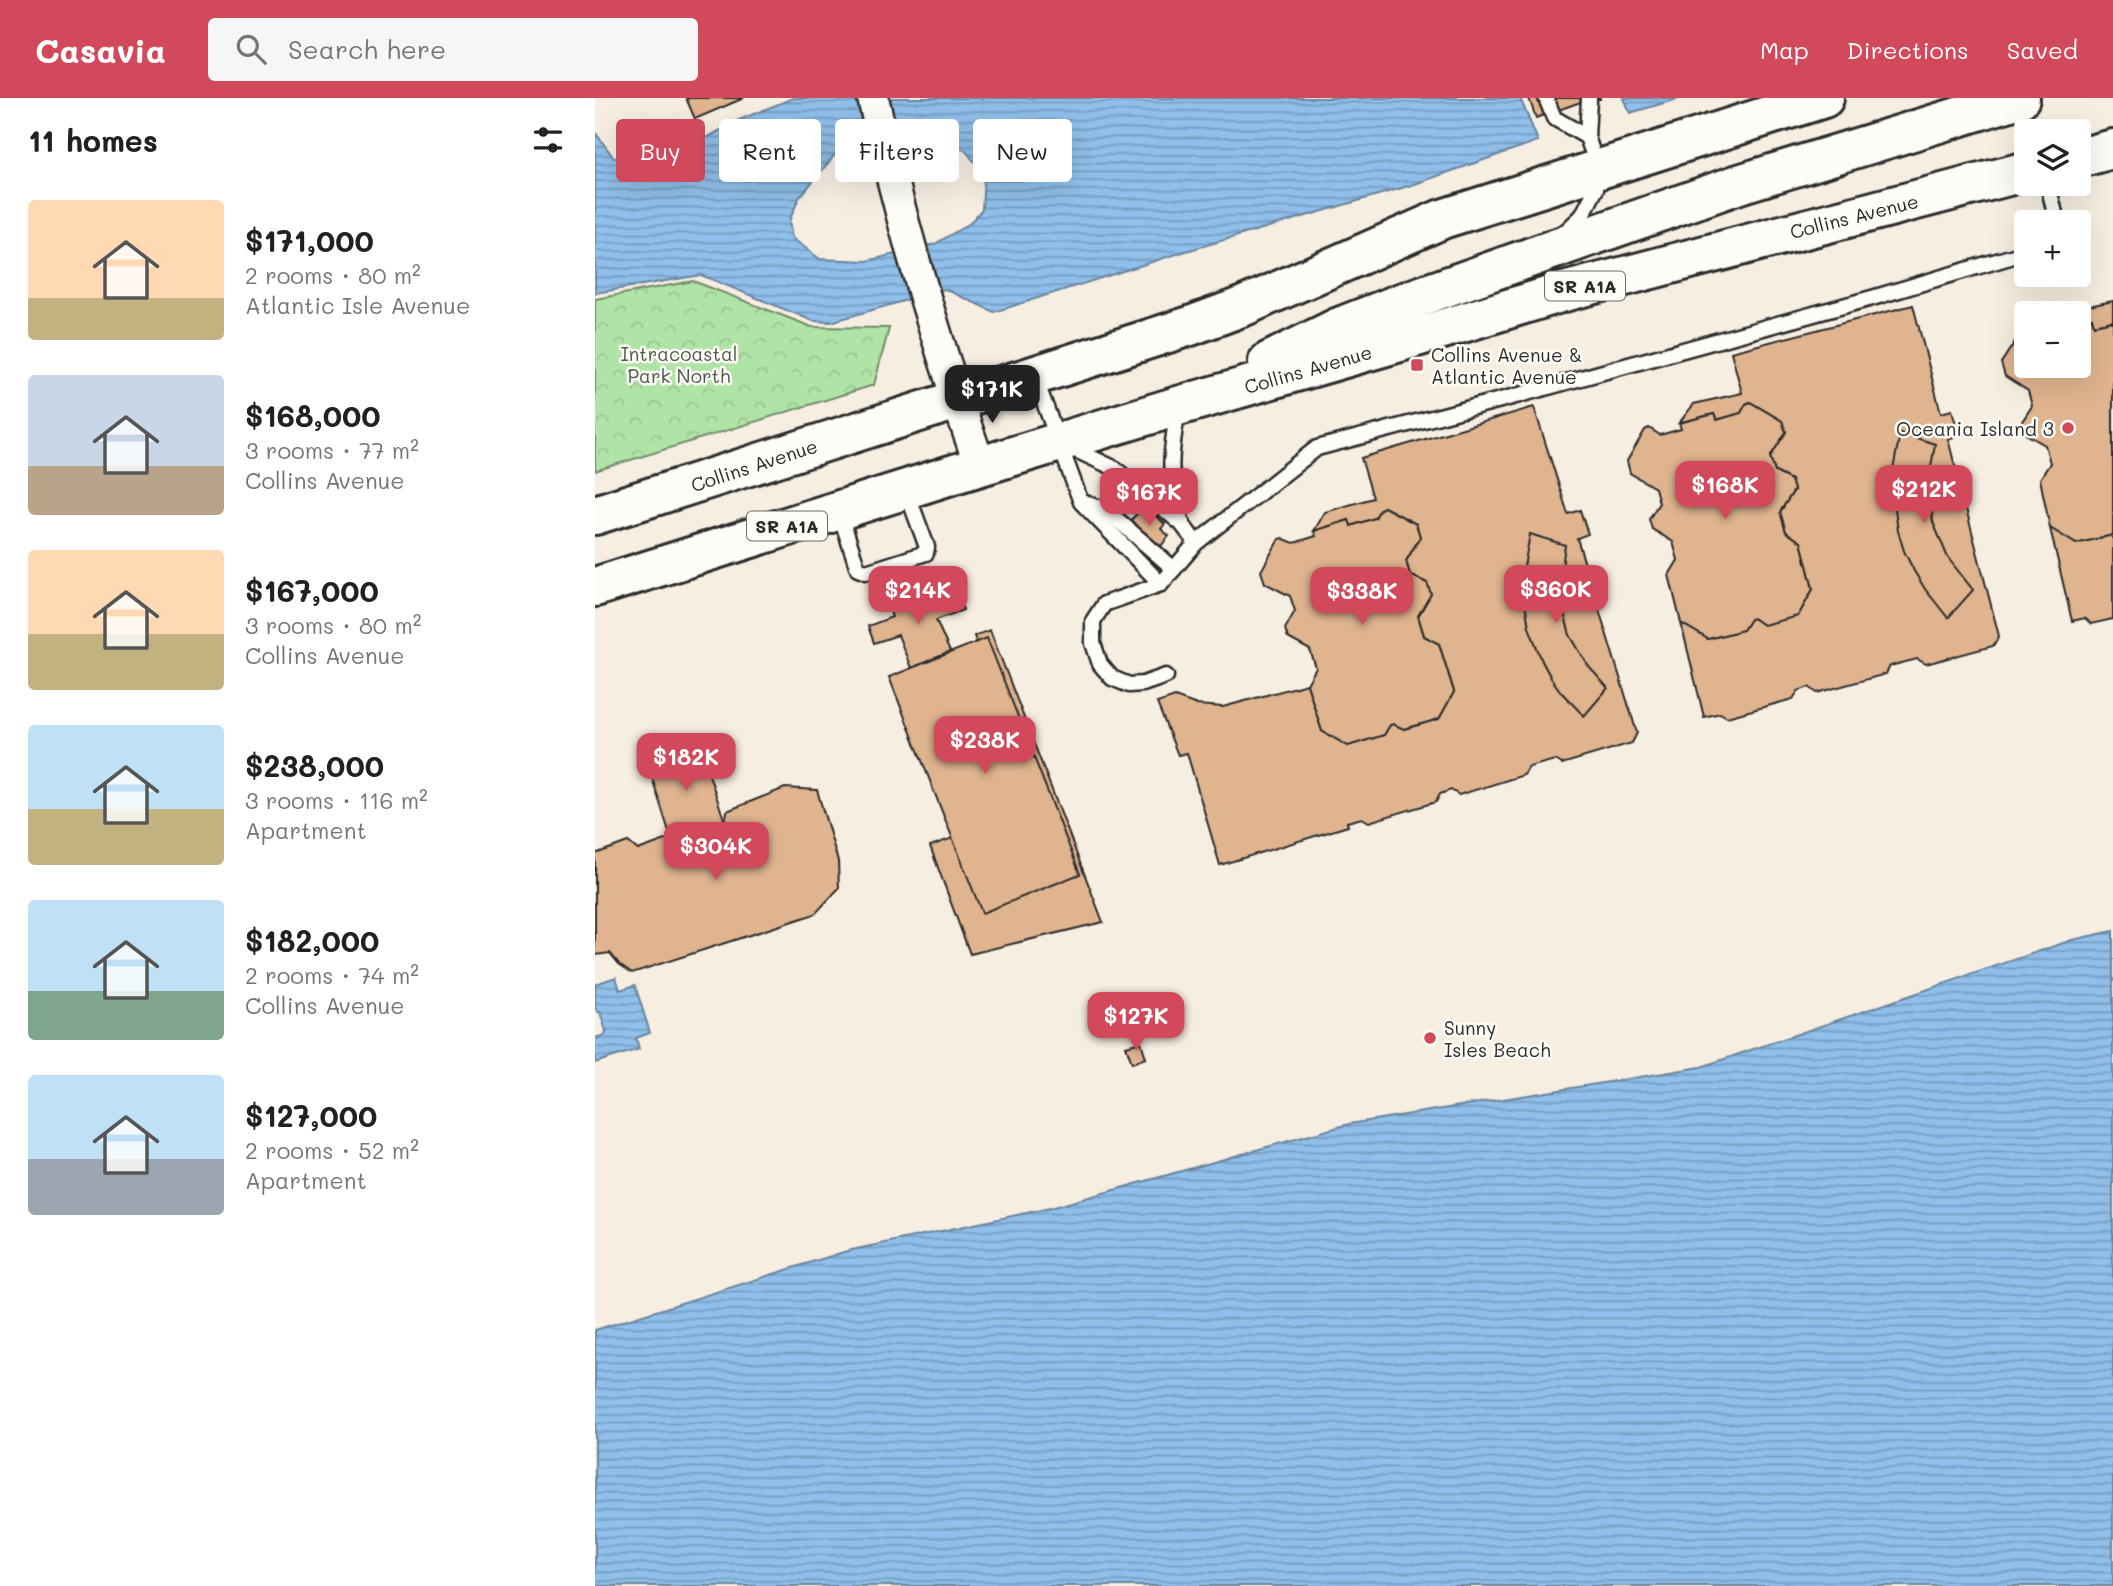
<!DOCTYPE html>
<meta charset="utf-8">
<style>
:root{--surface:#fff;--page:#f6f6f6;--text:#202124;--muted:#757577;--accent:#d1495b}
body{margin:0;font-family:Mali,sans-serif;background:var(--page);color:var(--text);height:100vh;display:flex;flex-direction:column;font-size:26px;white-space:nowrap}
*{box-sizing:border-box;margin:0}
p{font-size:23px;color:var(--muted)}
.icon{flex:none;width:38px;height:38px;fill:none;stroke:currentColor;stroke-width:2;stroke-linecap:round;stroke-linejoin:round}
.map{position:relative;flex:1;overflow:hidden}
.drawer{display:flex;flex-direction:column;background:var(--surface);width:595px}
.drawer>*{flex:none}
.guide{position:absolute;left:21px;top:21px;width:665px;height:63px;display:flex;gap:14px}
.tools{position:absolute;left:1419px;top:21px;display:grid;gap:14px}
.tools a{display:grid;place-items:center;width:77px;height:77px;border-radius:7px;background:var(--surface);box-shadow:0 7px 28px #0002;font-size:35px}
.price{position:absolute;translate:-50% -60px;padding:0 16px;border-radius:14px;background:var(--accent);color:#fff;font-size:23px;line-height:46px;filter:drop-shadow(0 2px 4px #0008)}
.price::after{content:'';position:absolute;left:50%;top:42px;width:21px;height:16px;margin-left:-10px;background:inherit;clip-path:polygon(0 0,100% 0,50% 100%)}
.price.current{background:#222;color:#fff}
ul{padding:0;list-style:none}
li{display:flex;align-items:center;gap:21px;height:175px;padding:0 28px}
li span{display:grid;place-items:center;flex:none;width:196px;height:140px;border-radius:7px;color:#555}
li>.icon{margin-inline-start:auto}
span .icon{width:84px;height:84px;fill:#fffc;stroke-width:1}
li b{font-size:30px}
h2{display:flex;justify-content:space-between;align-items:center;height:84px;padding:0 28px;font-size:30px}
.tag{padding:0 24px;border-radius:7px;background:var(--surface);box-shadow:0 7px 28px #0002;font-size:24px;line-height:63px}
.tag.current{background:var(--accent);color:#fff}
header{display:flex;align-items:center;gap:42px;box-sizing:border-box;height:98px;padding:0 35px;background:var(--accent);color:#fff}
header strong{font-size:33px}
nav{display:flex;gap:38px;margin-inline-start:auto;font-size:24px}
.search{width:490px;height:63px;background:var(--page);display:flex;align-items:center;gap:18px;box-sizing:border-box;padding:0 24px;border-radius:7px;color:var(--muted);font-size:26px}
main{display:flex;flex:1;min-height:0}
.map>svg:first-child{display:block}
</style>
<header>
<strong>Casavia</strong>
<div class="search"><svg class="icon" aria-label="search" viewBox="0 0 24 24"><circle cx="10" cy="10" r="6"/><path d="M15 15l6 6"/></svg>Search here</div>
<nav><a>Map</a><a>Directions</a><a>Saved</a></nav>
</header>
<main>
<section class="drawer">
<h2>11 homes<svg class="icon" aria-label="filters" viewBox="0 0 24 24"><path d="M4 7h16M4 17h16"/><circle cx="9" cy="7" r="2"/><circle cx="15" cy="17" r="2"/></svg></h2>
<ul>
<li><span style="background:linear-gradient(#ffd9b3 70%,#c2b280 0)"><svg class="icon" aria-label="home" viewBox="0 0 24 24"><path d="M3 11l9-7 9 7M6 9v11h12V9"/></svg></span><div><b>$171,000</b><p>2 rooms · 80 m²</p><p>Atlantic Isle Avenue</p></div></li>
<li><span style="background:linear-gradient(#c9d6e8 65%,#b9a48a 0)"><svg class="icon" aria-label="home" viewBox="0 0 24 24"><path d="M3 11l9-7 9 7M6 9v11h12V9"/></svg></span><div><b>$168,000</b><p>3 rooms · 77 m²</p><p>Collins Avenue</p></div></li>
<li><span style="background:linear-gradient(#ffd9b3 60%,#c2b280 0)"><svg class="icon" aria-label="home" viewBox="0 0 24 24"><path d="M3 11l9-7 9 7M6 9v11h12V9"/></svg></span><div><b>$167,000</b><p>3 rooms · 80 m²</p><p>Collins Avenue</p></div></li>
<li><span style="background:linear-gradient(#bfe0f5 60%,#c2b280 0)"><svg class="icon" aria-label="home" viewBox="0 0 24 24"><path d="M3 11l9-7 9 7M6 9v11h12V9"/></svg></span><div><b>$238,000</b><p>3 rooms · 116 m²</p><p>Apartment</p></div></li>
<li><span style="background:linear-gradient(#bfe0f5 65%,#7fa58c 0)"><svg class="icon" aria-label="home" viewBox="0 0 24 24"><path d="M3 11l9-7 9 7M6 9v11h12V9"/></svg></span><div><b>$182,000</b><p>2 rooms · 74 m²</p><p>Collins Avenue</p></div></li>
<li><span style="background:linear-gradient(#bfe0f5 60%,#9aa5b1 0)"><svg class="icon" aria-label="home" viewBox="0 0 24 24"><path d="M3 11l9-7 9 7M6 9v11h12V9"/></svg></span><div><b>$127,000</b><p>2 rooms · 52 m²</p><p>Apartment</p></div></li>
</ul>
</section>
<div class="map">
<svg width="1518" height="1488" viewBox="0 0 1518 1488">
<defs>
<pattern id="forest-crowns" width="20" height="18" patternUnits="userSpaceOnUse" patternTransform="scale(1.75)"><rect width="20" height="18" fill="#b0e4a6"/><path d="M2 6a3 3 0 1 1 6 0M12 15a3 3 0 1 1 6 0" fill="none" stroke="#98c48f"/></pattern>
<pattern id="water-rules" width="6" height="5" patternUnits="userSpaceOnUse" patternTransform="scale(1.75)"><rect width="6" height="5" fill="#8fbfea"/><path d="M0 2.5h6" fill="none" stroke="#759bbe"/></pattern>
</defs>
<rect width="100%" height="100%" fill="#f7eee2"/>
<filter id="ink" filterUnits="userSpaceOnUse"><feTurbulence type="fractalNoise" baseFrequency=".0143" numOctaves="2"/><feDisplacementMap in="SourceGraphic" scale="14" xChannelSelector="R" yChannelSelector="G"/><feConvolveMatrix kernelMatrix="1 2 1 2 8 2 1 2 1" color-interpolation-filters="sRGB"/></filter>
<g filter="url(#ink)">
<polygon fill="url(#forest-crowns)" stroke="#6e8868" stroke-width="2" points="98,183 217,229 294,230 279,287 0,373 0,201"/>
<g fill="url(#water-rules)" stroke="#67849e" stroke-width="2" fill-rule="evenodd">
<path d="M198,0H925L943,43L817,87L588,154L399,214L350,191L236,224L218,223L106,177L0,195V34L19,60L86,54L144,22ZM306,34L370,52L389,76L387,111L375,125L340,146L272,163L225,161L197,140L194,123L204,100L252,42Z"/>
<polygon points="1029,0 1086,0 1035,15"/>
<polygon points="1518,833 1518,1488 0,1488 0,1232 252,1153 455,1110 754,1026 1106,969 1477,842"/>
<polygon points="21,879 25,892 40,887 55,935 41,940 44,951 0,965 0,940 10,937 11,933 5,914 3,914 0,910 0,886"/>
</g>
<g fill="#dfb48f" stroke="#2b2b2b" stroke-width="2">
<polygon points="91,0 149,0 100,21"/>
<polygon points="934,0 1005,0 1005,1 994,1 941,20"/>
<polygon points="1518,203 1518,223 1499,227 1497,220 1484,224 1484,215 1472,215 1474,212"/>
<polygon points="1318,207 1346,315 1357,312 1364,337 1353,341 1404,538 1398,548 1331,566 1322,561 1295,568 1291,576 1222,595 1214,589 1203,593 1198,601 1132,619 1125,615 1109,619 1086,525 1113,541 1148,532 1155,521 1158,520 1168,527 1203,518 1218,491 1206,444 1191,434 1185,414 1199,392 1196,382 1180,374 1175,359 1191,334 1187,323 1155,304 1151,306 1146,315 1122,322 1119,316 1084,325 1099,306 1147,295 1136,254"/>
<polygon points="1497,220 1499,227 1518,223 1518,437 1481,446 1455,430 1445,381 1455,365 1450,347 1429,335 1426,325 1437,308 1433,293 1410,278 1406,265 1425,236 1430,234 1432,235 1432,268 1484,268 1484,224"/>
<polygon points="1155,304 1187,323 1191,334 1175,359 1180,374 1196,382 1199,392 1185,414 1191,434 1206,444 1218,491 1203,518 1168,527 1158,520 1155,521 1148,532 1113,541 1086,525 1074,477 1083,462 1078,444 1057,431 1054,421 1064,405 1060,390 1035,375 1032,363 1050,332 1054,330 1065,337 1086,331 1084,325 1119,316 1122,322 1146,315 1151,306"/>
<polygon points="939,309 973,416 985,412 993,436 982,440 1042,635 1037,645 967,666 960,662 934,669 929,677 864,697 856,692 845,696 841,704 774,724 767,720 752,724 753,728 625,767 592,655 583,657 562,605 580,599 602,607 628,609 712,586 727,633 753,648 789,637 795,627 798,626 809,631 844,621 859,594 844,546 829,538 823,518 836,496 832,485 815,477 811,463 825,439 821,426 789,409 785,411 780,420 756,428 754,422 719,433 730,414 778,400 766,360"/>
<polygon points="1305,335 1340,346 1333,386 1338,424 1353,460 1378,492 1353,520 1330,491 1319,473 1309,453 1303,433 1297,389 1298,372"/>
<polygon points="549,408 570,426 566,431 574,438 562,453 532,426"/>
<polygon points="789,409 821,426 825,439 811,463 815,477 832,485 836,496 823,518 829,538 844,546 859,594 844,621 809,631 798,626 795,627 789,637 753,648 727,633 712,586 721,570 715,552 693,540 690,531 700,513 695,498 670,485 666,473 684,441 687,440 699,445 721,438 719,433 754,422 756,428 780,420 785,411"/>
<polygon points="1455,430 1481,446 1518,437 1518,521 1496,526 1490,520 1477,523"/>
<polygon points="935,436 970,447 965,485 968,511 975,537 994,569 1013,590 989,618 966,594 956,580 947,563 934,529 928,494 928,474"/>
<polygon points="331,493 335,505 361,495 368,512 341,522 355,554 316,570 303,537 279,545 273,528 297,519 293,508"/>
<polygon points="395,532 508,824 375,856 335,748 446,709 379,538"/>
<polygon points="392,540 485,776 387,815 294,579"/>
<polygon points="105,650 130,724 76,740 53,667"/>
<polygon points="190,690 222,692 243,763 244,790 220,816 37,875 24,866 15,855 0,857 0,756 33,744 43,752 76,740 130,724 132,713"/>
<polygon points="546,944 551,960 537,965 531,948"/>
</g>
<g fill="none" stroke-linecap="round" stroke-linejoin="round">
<g stroke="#2b2b2b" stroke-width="19">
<g id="service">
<polyline points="951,0 959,20 992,39"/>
<polyline points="1453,86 1462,124"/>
<polyline points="968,136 987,118 1001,91 1003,70 992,39 994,1"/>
<polyline points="440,280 486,404 566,486"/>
<path d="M583,311C575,357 572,379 587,425"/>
<polyline points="474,349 519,370 587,426 601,445"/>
<polyline points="487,404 510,411 579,471"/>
<polyline points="244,413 263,471 271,474 331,455 332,449 311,392"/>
<polyline points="571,578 548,586 534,587 517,580 505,566 498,545 498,523 509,506 566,486 601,445 722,350 917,299 1277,200 1432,154"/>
</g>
</g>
<g stroke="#2b2b2b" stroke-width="35">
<path id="minor" d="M278,0C306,125 342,247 385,368"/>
</g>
<g stroke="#2b2b2b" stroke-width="44">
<g id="primary">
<polyline points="1484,60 1518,51"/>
<polyline points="673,264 742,230 806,205 1144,86 1425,0"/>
<polyline points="0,417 595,228 649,208 847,121 1229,0"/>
<polyline points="0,489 356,377 583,308 815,241 965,195 1432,73"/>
</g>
</g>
<use href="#service" stroke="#fdfcf7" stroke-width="14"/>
<use href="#minor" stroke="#fdfcf7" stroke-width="30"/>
<use href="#primary" stroke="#fdfcf7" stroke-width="38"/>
</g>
</g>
<g fill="#d1495b" stroke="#fdfcf7" stroke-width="2.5">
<rect x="815" y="260" width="14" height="14" rx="3.5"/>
<circle cx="1473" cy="330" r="7"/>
<circle cx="835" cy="940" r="7"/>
</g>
<g text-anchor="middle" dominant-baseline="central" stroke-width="5" stroke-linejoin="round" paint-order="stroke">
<g fill="#fdfcf7" stroke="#6a6a68" stroke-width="2">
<rect x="950" y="173.5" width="80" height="29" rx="5"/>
<rect x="152" y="413.5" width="80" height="29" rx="5"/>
</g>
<g font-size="18" font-weight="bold" fill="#2b2b2b">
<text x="990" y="188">SR A1A</text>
<text x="192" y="428">SR A1A</text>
</g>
<g font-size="19" fill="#2b2b2b" stroke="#fdfcf7">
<text transform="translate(1259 118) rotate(-14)">Collins Avenue</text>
<text transform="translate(713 271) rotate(-16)">Collins Avenue</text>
<text transform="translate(159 367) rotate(-18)">Collins Avenue</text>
</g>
<g font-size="19" fill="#4c594a" stroke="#fdfcf7">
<text x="84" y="255">Intracoastal<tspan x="84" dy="22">Park North</tspan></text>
</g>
<g font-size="19" fill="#2b2b2b" stroke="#fdfcf7" text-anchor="start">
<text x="836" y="256">Collins Avenue &amp;<tspan x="836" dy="22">Atlantic Avenue</tspan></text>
<text x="1459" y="330" text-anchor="end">Oceania Island 3</text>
<text x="849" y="929">Sunny<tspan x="849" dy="22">Isles Beach</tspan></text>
</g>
</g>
</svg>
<div class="tools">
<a><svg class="icon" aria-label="layers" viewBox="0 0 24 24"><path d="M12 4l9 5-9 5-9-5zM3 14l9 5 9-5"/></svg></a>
<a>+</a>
<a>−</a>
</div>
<b class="price current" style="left:397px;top:327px">$171K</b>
<b class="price" style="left:1130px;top:423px">$168K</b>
<b class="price" style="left:1329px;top:427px">$212K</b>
<b class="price" style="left:554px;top:430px">$167K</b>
<b class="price" style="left:961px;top:527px">$360K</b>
<b class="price" style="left:323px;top:528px">$214K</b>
<b class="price" style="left:767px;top:529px">$338K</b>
<b class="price" style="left:390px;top:678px">$238K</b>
<b class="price" style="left:91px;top:695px">$182K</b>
<b class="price" style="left:121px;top:784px">$304K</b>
<b class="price" style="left:541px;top:954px">$127K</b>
<div class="guide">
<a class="tag current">Buy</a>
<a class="tag">Rent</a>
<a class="tag">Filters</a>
<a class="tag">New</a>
</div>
</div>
</main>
